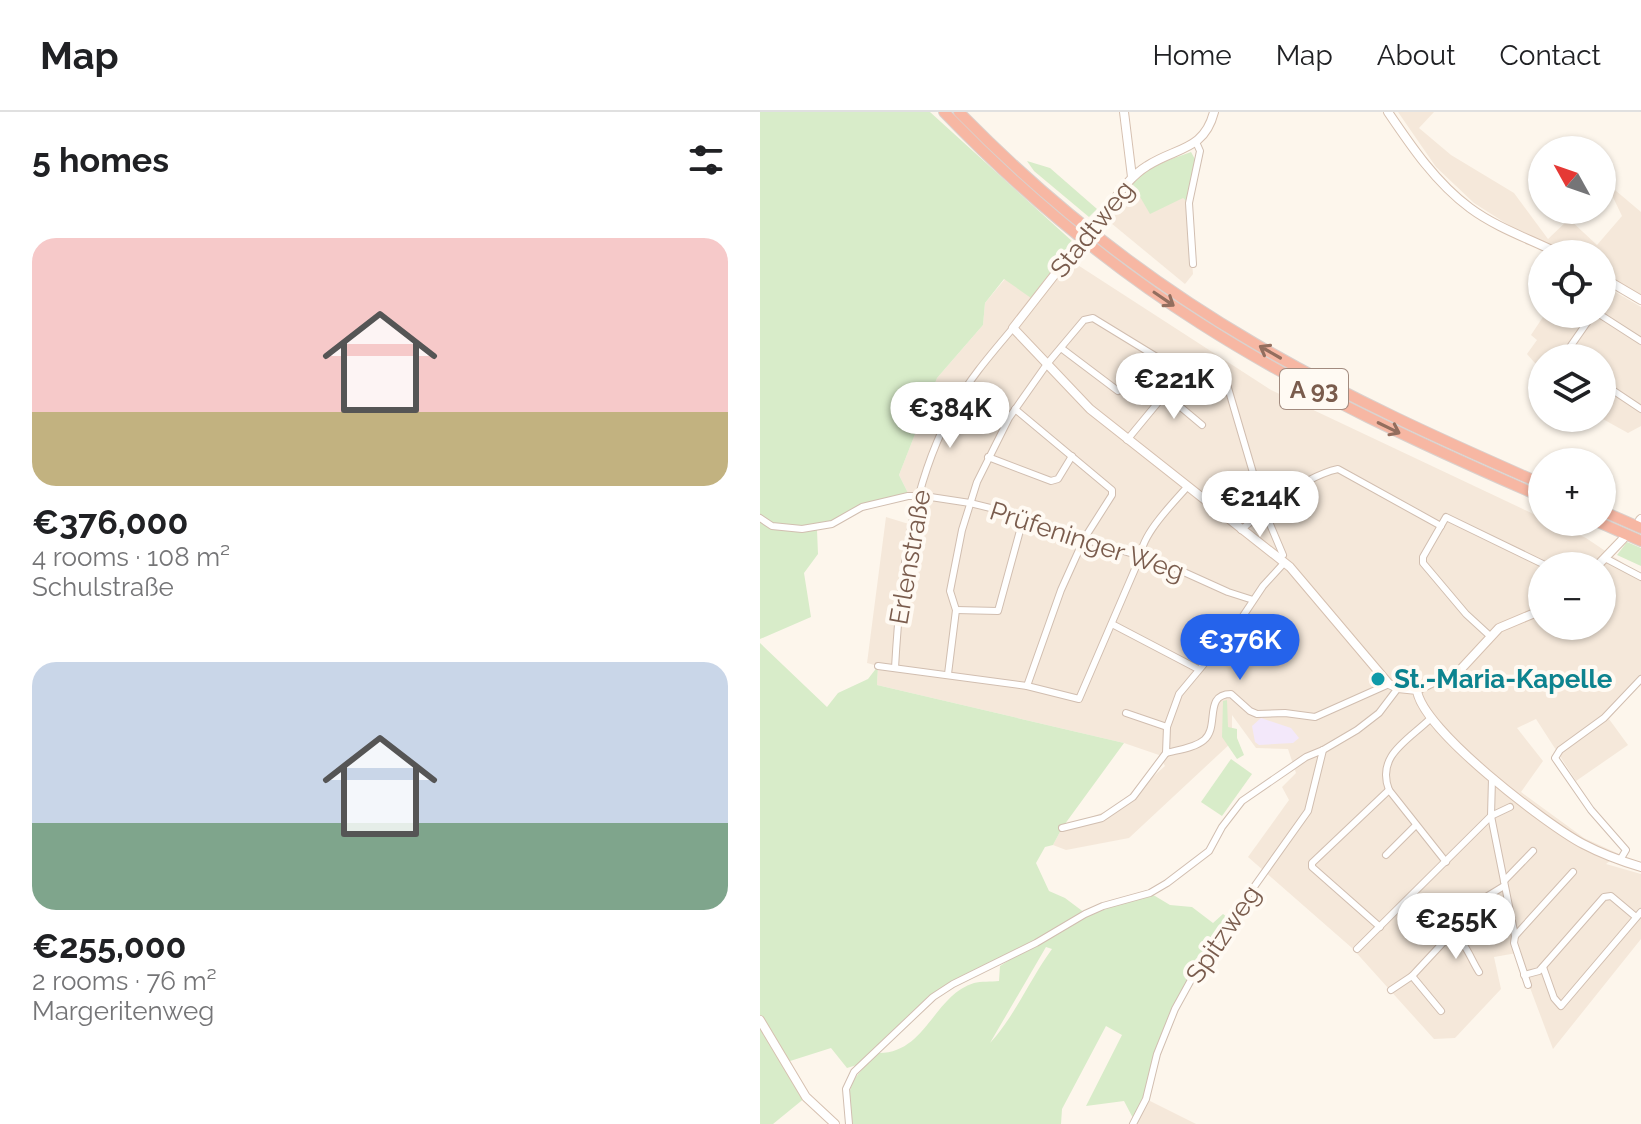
<!DOCTYPE html>
<meta charset="utf-8">
<style>
:root{--surface:#fff;--page:#f2f2f2;--text:#202124;--muted:#757577;--line:#e0e0e0;--accent:#2563eb}
body{margin:0;font-family:Raleway,sans-serif;background:var(--page);color:var(--text);height:100vh;display:flex;flex-direction:column;font-size:30px;white-space:nowrap}
*{box-sizing:border-box;margin:0}
p{font-size:26px;color:var(--muted)}
.icon{flex:none;width:44px;height:44px;fill:none;stroke:currentColor;stroke-width:2;stroke-linecap:round;stroke-linejoin:round}
.map{position:relative;flex:1;overflow:hidden}
.sheet{display:flex;flex-direction:column;background:var(--surface);width:760px}
.sheet>*{flex:none}
.needle{width:52px;rotate:310deg}
.tools{position:absolute;left:768px;top:24px;display:grid;gap:16px}
.tools a{display:grid;place-items:center;width:88px;height:88px;border-radius:50%;background:var(--surface);box-shadow:0 2px 6px #0004;font-size:40px}
.price{position:absolute;translate:-50% -68px;padding:0 18px;border-radius:28px;background:#fff;color:#222;font-size:26px;line-height:52px;filter:drop-shadow(0 2px 4px #0008)}
.price::after{content:'';position:absolute;left:50%;top:48px;width:24px;height:18px;margin-left:-12px;background:inherit;clip-path:polygon(0 0,100% 0,50% 100%)}
.price.on{background:var(--accent);color:#fff}
ul{padding:0;list-style:none}
li{display:grid;align-content:center;gap:16px;height:424px;padding:0 32px}
li span{display:grid;place-items:center;height:248px;border-radius:24px;color:#555}
li>.icon{margin-inline-start:auto}
span .icon{width:144px;height:144px;fill:#fffc;stroke-width:1}
li b{font-size:34px}
h2{display:flex;justify-content:space-between;align-items:center;height:96px;padding:0 32px;font-size:34px}
header{display:flex;align-items:center;gap:48px;box-sizing:border-box;height:112px;padding:0 40px;background:var(--surface);border-bottom:2px solid var(--line)}
header strong{font-size:38px}
nav{display:flex;gap:44px;margin-inline-start:auto;font-size:28px}
main{display:flex;flex:1;min-height:0}
.map>svg:first-child{display:block}
</style>
<header>
<strong>Map</strong>
<nav><a>Home</a><a>Map</a><a>About</a><a>Contact</a></nav>
</header>
<main>
<section class="sheet">
<h2>5 homes<svg class="icon" aria-label="filters" viewBox="0 0 24 24"><path d="M4 7h16M4 17h16"/><circle cx="9" cy="7" r="2"/><circle cx="15" cy="17" r="2"/></svg></h2>
<ul>
<li><span style="background:linear-gradient(#f6c9c9 70%,#c2b280 0)"><svg class="icon" aria-label="home" viewBox="0 0 24 24"><path d="M3 11l9-7 9 7M6 9v11h12V9"/></svg></span><div><b>€376,000</b><p>4 rooms · 108 m²</p><p>Schulstraße</p></div></li>
<li><span style="background:linear-gradient(#c9d6e8 65%,#7fa58c 0)"><svg class="icon" aria-label="home" viewBox="0 0 24 24"><path d="M3 11l9-7 9 7M6 9v11h12V9"/></svg></span><div><b>€255,000</b><p>2 rooms · 76 m²</p><p>Margeritenweg</p></div></li>
</ul>
</section>
<div class="map">
<svg width="881" height="1012" viewBox="0 0 881 1012">
<rect width="100%" height="100%" fill="#fdf6ec"/>
<g fill="#f5e8da" fill-rule="evenodd">
<polygon points="638,0 674,0 659,16 691,43 754,81 788,127 809,107 837,133 862,104 851,81 855,78 881,100 881,183 842,160 842,142 809,142 750,114 714,91 676,55"/>
<polygon points="372,71 423,86 427,90 433,162 425,172 345,106"/>
<path d="M310,148L511,278L782,406V410H791L826,426L881,463V572L849,607L868,633L816,669L776,607L757,616L783,649L761,680L824,726L859,742L846,752L881,762V827L793,937L757,841L734,845L741,877L695,926L674,927L592,836L488,745L529,688L522,675L536,661L528,637L496,636L472,603V630L369,726L306,738L293,733L302,716L360,694L405,654L399,643L364,631L117,573L118,554L107,551L126,405L152,413L157,386L149,383L139,363L177,266L223,213L225,191L245,167ZM782,454H842V514H782Z"/>
<polygon points="842,172 881,195 881,314 868,321 841,306 842,246 782,246 782,259 767,242 777,228 771,223 785,202 842,202"/>
<polygon points="386,987 436,1012 373,1012"/>
</g>
<polygon fill="#f3e8fa" points="501,606 531,616 539,626 533,631 499,633 495,630 492,614"/>
<g fill="#d8ecc9" fill-rule="evenodd">
<polygon points="0,0 170,0 313,130 271,186 244,167 225,191 223,213 177,266 139,363 149,383 98,397 73,413 57,418 58,442 44,461 51,505 0,527"/>
<polygon points="431,40 436,49 427,90 423,86 390,102 372,71 392,54"/>
<polygon points="267,49 290,56 337,97 329,105 274,59"/>
<polygon points="867,430 881,436 881,454 857,443"/>
<path d="M0,531L67,595L78,581L108,567L118,554L117,573L364,631L302,716L293,733L285,735L276,751L289,779L305,786L325,801L390,781L410,793L432,795L453,811L463,802L471,808C451,836 428,865 414,898C399,934 392,974 375,1010L364,989L326,994L362,923L346,914L302,997L301,1012H92C84,974 92,966 119,941C166,941 174,883 214,871C221,869 231,870 239,869L240,854L266,837L173,885L100,952L87,956L71,936L27,950L46,985L13,1012H0ZM286,835L292,837C270,867 255,904 230,931Z"/>
<polygon points="467,588 468,615 477,617 477,626 484,643 477,647 462,625 463,589"/>
<polygon points="471,647 492,662 462,704 441,690"/>
</g>
<g fill="none" stroke-linecap="round" stroke-linejoin="round">
<g stroke="#d1beb0" stroke-width="8">
<g id="street">
<polyline points="433,152 429,91 440,39 436,30"/>
<polyline points="839,202 881,229"/>
<polyline points="301,236 358,279"/>
<polyline points="805,246 803,245 833,202"/>
<polyline points="466,269 504,398 523,443"/>
<polyline points="842,271 881,297"/>
<polyline points="405,282 442,313"/>
<polyline points="255,297 352,378 352,383 324,427 301,478 267,574"/>
<polyline points="228,345 291,369 298,367 312,344"/>
<polyline points="0,406 12,414 42,417 72,412 102,395 148,384 164,384 210,391 271,406 324,427 406,452 468,480 493,488"/>
<path d="M481,418C506,396 545,364 578,357L681,414"/>
<polyline points="845,446 881,465"/>
<polyline points="196,498 238,499 264,404"/>
<polyline points="352,512 438,557"/>
<polyline points="730,524 706,502 663,451 663,445 686,405 787,454"/>
<path d="M118,554L267,574L319,587L381,443C382,422 414,390 428,374"/>
<path d="M135,556C140,467 150,374 194,295C210,266 232,241 253,216"/>
<polyline points="188,562 196,498 190,479 202,418 217,370 249,306 287,252 324,208 333,206 418,258 419,265 367,328"/>
<polyline points="366,601 407,615"/>
<path d="M670,607C647,629 616,644 629,678L686,750"/>
<path d="M406,641C417,638 435,636 444,628C460,615 443,582 471,582L490,599L497,602L525,601L555,605L629,572"/>
<polyline points="732,666 731,704 755,824 754,831 768,873"/>
<polyline points="302,716 342,706 373,685 406,641 407,615 419,582 479,510 503,474 524,451"/>
<polyline points="626,743 656,713"/>
<polyline points="860,748 866,738 831,698 795,646 800,638 844,606 881,567"/>
<polyline points="744,769 773,739"/>
<polyline points="620,815 552,755 552,751 629,678"/>
<path d="M692,821C708,834 709,844 719,860"/>
<polyline points="755,824 813,760"/>
<polyline points="597,837 731,704 750,695"/>
<polyline points="783,855 794,886 801,894 881,800"/>
<polyline points="764,863 779,859 844,785 851,784 876,805"/>
<polyline points="652,864 681,899"/>
<polyline points="631,878 652,864 692,821 713,793 744,774"/>
<polyline points="89,1012 86,977 94,960 173,885 193,872 276,831 325,802 343,794 390,781 407,771 449,739 462,715 482,689 546,645 563,638 597,618 619,601 638,576"/>
<polyline points="373,1012 386,987 397,942 415,897 442,848 548,699 563,638"/>
</g>
</g>
<g stroke="#d6c0b0" stroke-width="10">
<g id="secondary">
<polyline points="364,0 372,65"/>
<path d="M628,0C651,34 676,71 710,96C737,116 770,127 800,142"/>
<path d="M344,101C357,84 369,65 387,54C416,35 444,39 454,0"/>
<polyline points="310,143 253,216 330,297 530,455 629,572 638,576 657,578 701,557 739,516 782,498"/>
<polyline points="842,165 881,188"/>
<polyline points="880,408 881,407"/>
<polyline points="837,454 863,427"/>
<path d="M657,578C661,617 787,713 823,732C842,742 861,749 881,755"/>
<polyline points="0,908 46,985 75,1012"/>
</g>
</g>
<g stroke="#dad1cd" stroke-width="12">
<g id="highway">
<path d="M184,0C261,80 348,153 441,212C549,281 665,334 782,385"/>
<path d="M199,0C286,89 386,168 494,231C586,285 684,329 782,372"/>
<polyline points="842,399 881,416"/>
<polyline points="838,410 881,429"/>
</g>
</g>
<use href="#street" stroke="#fff" stroke-width="6"/>
<use href="#secondary" stroke="#fff" stroke-width="8"/>
<use href="#highway" stroke="#f7b7a3" stroke-width="10"/>
<g stroke="#d6c0b0" stroke-width="10" stroke-linecap="butt">
<polyline id="secondary-bridge" points="310,143 344,101"/>
</g>
<use href="#secondary-bridge" stroke="#fff" stroke-width="8"/>
</g>
<defs><path id="oneway-shaft" d="M-6 0H5M1.5-3L5.5 0L1.5 3" fill="none" stroke-width="1.6" stroke-linecap="round" stroke-linejoin="round" transform="scale(2)"/></defs>
<g stroke="#936e5e">
<use href="#oneway-shaft" transform="translate(404 187) rotate(34)"/>
<use href="#oneway-shaft" transform="translate(510 240) rotate(-150)"/>
<use href="#oneway-shaft" transform="translate(629 316) rotate(26)"/>
</g>
<circle fill="#0f9aa8" stroke="#fffaf3" stroke-width="3" cx="618" cy="567" r="8"/>
<g text-anchor="middle" dominant-baseline="central" stroke-width="8" stroke-linejoin="round" paint-order="stroke">
<rect fill="#fffaf3" stroke="#a28b7f" stroke-width="2" x="520" y="257" width="68" height="40" rx="6"/>
<g font-size="24" font-weight="bold" fill="#7a5c4d">
<text x="554" y="277">A 93</text>
</g>
<g font-size="26" fill="#7a5c4d" stroke="#fffaf3">
<text transform="translate(332 117) rotate(-51)">Stadtweg</text>
<text transform="translate(327 429) rotate(18)">Prüfeninger Weg</text>
<text transform="translate(150 445) rotate(-80)">Erlenstraße</text>
<text transform="translate(463 822) rotate(-56)">Spitzweg</text>
</g>
<g font-size="26" font-weight="bold" fill="#0d838f" stroke="#fffaf3" text-anchor="start">
<text x="634" y="567">St.-Maria-Kapelle</text>
</g>
</g>
</svg>
<div class="tools">
<a><svg class="needle" viewBox="-14 -14 28 28"><path d="M0-13l5 13h-10z" fill="#e53935"/><path d="M0 13l5-13h-10z" fill="#757577"/></svg></a>
<a><svg class="icon" aria-label="locate" viewBox="0 0 24 24"><circle cx="12" cy="12" r="6"/><path d="M12 2v4M12 18v4M2 12h4M18 12h4"/></svg></a>
<a><svg class="icon" aria-label="layers" viewBox="0 0 24 24"><path d="M12 4l9 5-9 5-9-5zM3 14l9 5 9-5"/></svg></a>
<a>+</a>
<a>−</a>
</div>
<b class="price" style="left:414px;top:309px">€221K</b>
<b class="price" style="left:190px;top:338px">€384K</b>
<b class="price" style="left:500px;top:427px">€214K</b>
<b class="price on" style="left:480px;top:570px">€376K</b>
<b class="price" style="left:696px;top:849px">€255K</b>
</div>
</main>
